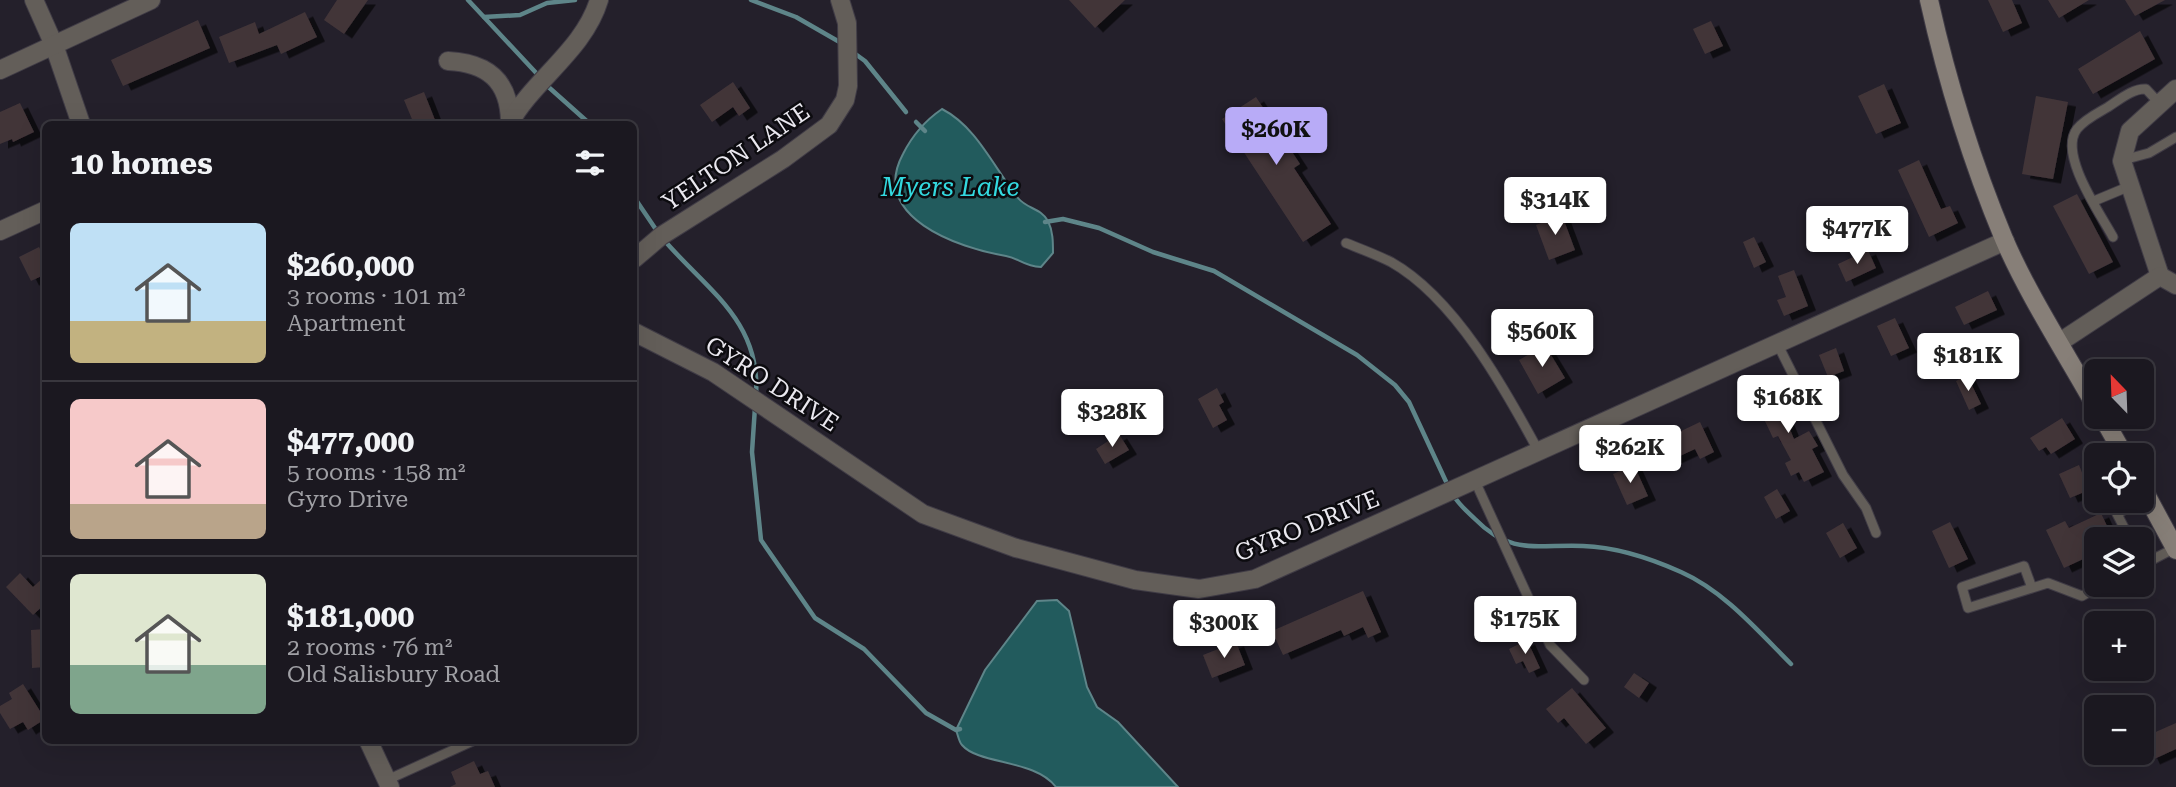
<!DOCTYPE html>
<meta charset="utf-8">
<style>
:root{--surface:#1b1820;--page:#242129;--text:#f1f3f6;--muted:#a0a0a5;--line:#39373e;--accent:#b8abf7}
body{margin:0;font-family:"Roboto Serif",serif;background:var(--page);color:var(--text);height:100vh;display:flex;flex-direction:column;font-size:26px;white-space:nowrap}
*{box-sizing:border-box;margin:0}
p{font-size:23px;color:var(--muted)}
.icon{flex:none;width:38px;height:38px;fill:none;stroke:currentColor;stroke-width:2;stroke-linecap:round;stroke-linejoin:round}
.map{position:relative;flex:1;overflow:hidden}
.side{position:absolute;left:42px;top:121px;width:595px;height:623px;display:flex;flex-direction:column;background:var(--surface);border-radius:10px;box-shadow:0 7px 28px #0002,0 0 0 2px var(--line)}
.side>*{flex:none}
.needle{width:46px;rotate:337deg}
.fabs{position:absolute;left:2084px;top:359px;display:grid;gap:14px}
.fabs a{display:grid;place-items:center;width:70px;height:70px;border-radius:10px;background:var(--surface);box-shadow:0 7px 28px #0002,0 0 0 2px var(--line);font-size:35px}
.price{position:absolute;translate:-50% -60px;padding:0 16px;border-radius:7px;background:#fff;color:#222;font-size:23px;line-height:46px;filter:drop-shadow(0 2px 4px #0008)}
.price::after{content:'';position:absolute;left:50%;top:42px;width:21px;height:16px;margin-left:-10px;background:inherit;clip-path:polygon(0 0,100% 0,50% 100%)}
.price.active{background:var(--accent);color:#111}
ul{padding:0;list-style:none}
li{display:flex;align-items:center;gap:21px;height:175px;padding:0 28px}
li+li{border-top:2px solid var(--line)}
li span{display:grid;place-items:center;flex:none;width:196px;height:140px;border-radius:10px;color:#555}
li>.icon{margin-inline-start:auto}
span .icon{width:84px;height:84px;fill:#fffc;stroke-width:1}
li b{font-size:30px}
h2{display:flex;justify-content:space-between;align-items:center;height:84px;padding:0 28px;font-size:30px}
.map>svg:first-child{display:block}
</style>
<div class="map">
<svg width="2176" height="787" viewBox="0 0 2176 787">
<defs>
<filter id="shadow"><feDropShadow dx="8" dy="4.5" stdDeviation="0" flood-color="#0009"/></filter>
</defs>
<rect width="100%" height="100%" fill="#24202b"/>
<g fill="#225b5d" stroke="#5e8589" stroke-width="2">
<path d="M942,109C977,127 994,168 1018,198C1027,209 1041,208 1048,221C1053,231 1053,242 1053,253L1041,267C1023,266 1019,258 1006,256C958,248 869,217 903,154C912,136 926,120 942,109Z"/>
<path d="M1057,600L1069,611L1087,687L1097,707L1118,722L1178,787H1056C1035,759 979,765 962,745C959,742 958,735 956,730L985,670L1037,601Z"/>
</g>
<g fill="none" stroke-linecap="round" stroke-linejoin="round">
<g stroke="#5e8589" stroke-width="4.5">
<polyline points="468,0 539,76"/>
<polyline points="751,0 796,17 843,44"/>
<polyline points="484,17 520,15 547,3 575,0"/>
<polyline points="854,53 865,61 906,112"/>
<polyline points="544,83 590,124"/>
<polyline points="916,122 925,131"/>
<polyline points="634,197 659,234"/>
<polyline points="1045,222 1063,219 1099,228 1153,252 1214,271 1357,355 1395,385 1409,402 1449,488"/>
<path d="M664,240C707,290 761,321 756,395"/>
<polyline points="755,407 752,452 761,540 815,618 864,649 926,713 956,730 960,729"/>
<path d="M1454,496C1459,505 1468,512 1475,519C1511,556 1538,544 1583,546C1615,547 1652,559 1681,572C1724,591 1758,631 1791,664"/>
</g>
</g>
<g fill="#423539" filter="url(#shadow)">
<polygon points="337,0 368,0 344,34 324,20"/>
<polygon points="1069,0 1125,0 1095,28"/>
<polygon points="1988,0 2012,0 2022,23 2003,32"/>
<polygon points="2048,0 2089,0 2059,18"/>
<polygon points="2125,0 2165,0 2135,16"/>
<polygon points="305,12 317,37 281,54 277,45 229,63 219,37 255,22 259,34"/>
<polygon points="198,20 210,48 123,86 111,60"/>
<polygon points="1711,21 1723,46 1705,54 1693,29"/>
<polygon points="2140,31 2155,59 2093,94 2078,69"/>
<polygon points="733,82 750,108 739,116 733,107 712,122 700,105"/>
<polygon points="1884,84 1901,123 1876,134 1858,96"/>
<polygon points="424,92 435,120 414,124 404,100"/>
<polygon points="2036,96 2068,102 2053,179 2022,174"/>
<polygon points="1256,97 1300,164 1294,168 1331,224 1303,242 1222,119"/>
<polygon points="20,103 34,132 13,142 12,139 0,144 0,112"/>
<polygon points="1919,160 1941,209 1950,206 1958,223 1929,237 1898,170"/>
<polygon points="2077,194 2113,262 2089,274 2053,206"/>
<polygon points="1562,215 1575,250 1549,260 1536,225"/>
<polygon points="1754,237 1766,262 1754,268 1743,242"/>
<polygon points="39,247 46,260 46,274 31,281 19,257"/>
<polygon points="1868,250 1876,268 1846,282 1838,264"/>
<polygon points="1794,270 1808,306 1784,316 1777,300 1786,297 1778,276"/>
<polygon points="1988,291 1997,310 1964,325 1955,307"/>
<polygon points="1895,318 1909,348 1891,356 1877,326"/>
<polygon points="1545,345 1565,378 1538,394 1519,360"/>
<polygon points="1836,348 1844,371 1828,377 1819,355"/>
<polygon points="1967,375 1981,404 1969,410 1956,381"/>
<polygon points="1769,379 1794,439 1809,431 1818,446 1812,449 1824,472 1804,482 1799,472 1791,476 1785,463 1791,460 1778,436 1773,438 1753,396 1759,393 1756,386"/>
<polygon points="1217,388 1224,402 1219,405 1227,420 1213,428 1198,399"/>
<polygon points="2062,418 2075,439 2051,454 2046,447 2039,451 2030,438"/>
<polygon points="1700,422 1714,452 1700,459 1695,449 1667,462 1658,442"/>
<polygon points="1119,434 1129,450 1105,464 1096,449"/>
<polygon points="1634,465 1648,496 1627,505 1613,474"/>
<polygon points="2079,465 2089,490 2070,498 2059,474"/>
<polygon points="1777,489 1790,511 1776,519 1764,497"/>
<polygon points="2101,513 2113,539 2096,539 2096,553 2064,568 2046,530 2065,521 2069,528"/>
<polygon points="1950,522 1968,559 1949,568 1932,531"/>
<polygon points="1843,523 1857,548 1840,558 1826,533"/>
<polygon points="20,573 33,587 46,575 46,603 33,615 6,587"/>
<polygon points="1363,591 1381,632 1368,638 1363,627 1344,636 1341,630 1283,655 1272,631"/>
<polygon points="46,629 46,667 32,668 31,630"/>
<polygon points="1527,640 1540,668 1529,673 1523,661 1516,664 1509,649"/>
<polygon points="1236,642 1245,665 1212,678 1203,655"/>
<polygon points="1634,673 1649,683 1639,698 1624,687"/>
<polygon points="23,684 45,719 28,730 23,722 10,729 0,713 0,706 12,699 9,693"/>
<polygon points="1572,688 1606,728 1586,744 1564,718 1558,723 1546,709"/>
<polygon points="2176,723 2176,749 2152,760 2142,738"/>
<polygon points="474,761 480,774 488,771 495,787 450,787 456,784 451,772"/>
</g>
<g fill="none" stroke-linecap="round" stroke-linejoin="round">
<g stroke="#403c46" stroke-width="11">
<g id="lane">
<polyline points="2123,160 2149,153 2176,137"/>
<polyline points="2094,201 2130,186"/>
<path d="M2113,237C2100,213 2058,154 2077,129C2085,119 2098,113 2108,107C2119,100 2133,88 2146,89L2160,104"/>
<path d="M1346,243C1361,249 1377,255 1391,262C1455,298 1505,389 1539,452"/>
<polyline points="1778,345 1843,475 1866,508 1876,533"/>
<polyline points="1475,481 1550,645 1584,680"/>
<polyline points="2130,539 2117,514 2141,500"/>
<polyline points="2142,565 2175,548"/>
<polyline points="2032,588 2024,566 1962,587 1968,608 2048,583 2082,596 2104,584"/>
<polyline points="387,780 475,740"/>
</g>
</g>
<g stroke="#403c46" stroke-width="20">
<g id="street">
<polyline points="34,0 54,45 81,124"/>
<path d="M448,61C488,63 509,81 510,121"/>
<polyline points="0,70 151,0"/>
<path d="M509,124C533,80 584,50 599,0"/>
<polyline points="0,231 46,210"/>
<polyline points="634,259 661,236 783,159 829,125 845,100 848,86 847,23 840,0"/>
<polyline points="2160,276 2122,161 2130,131 2176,89"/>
<polyline points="634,332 713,372 923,514 1016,548 1135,580 1199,589 1255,579 2005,241"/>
<polyline points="2060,342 2160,276 2176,285"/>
<polyline points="368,740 390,787"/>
</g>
</g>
<g stroke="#403c46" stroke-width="20">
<g id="secondary">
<path d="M1929,0C1947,81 1972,162 2004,239C2027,293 2067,355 2096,407"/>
<polyline points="2102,416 2124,455"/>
<polyline points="2142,487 2176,550"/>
</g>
</g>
<use href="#lane" stroke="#635e59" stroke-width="9"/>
<use href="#street" stroke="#635e59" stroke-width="18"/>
<use href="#secondary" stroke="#877f78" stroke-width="18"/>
</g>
<g text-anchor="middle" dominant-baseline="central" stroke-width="5" stroke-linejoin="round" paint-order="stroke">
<g font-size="24" fill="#eae8ef" stroke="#0c0b0f">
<text transform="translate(736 157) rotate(-34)">YELTON LANE</text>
<text transform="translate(772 384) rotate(33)">GYRO DRIVE</text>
<text transform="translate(1307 526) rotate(-22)">GYRO DRIVE</text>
</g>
<g font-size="26" font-style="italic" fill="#33d9df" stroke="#0c0b0f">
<text x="950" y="187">Myers Lake</text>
</g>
</g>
</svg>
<div class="fabs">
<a><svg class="needle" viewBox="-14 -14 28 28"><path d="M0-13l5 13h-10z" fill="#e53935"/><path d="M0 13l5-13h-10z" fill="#a0a0a5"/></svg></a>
<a><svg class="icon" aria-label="locate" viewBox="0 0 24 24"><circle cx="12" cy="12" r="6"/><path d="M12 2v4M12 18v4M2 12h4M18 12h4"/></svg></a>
<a><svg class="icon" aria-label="layers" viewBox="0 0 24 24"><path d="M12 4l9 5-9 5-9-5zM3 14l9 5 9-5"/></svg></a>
<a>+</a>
<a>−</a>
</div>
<b class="price active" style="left:1276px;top:167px">$260K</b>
<b class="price" style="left:1555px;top:237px">$314K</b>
<b class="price" style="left:1857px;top:266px">$477K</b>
<b class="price" style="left:1542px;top:369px">$560K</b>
<b class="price" style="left:1968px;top:393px">$181K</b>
<b class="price" style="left:1788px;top:435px">$168K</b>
<b class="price" style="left:1112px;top:449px">$328K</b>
<b class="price" style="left:1630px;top:485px">$262K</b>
<b class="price" style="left:1525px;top:656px">$175K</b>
<b class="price" style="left:1224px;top:660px">$300K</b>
<section class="side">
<h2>10 homes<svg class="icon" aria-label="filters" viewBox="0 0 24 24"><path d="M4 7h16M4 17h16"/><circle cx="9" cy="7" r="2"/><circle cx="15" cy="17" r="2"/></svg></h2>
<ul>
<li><span style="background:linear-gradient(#bfe0f5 70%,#c2b280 0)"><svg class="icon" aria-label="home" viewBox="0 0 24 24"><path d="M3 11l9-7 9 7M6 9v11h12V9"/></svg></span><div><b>$260,000</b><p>3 rooms · 101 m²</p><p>Apartment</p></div></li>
<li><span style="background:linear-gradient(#f6c9c9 75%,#b9a48a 0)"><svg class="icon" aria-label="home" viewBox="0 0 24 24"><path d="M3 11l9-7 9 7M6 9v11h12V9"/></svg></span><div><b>$477,000</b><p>5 rooms · 158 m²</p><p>Gyro Drive</p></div></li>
<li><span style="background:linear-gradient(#dfe7d0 65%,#7fa58c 0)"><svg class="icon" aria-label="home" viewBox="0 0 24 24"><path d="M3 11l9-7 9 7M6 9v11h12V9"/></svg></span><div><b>$181,000</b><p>2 rooms · 76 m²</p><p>Old Salisbury Road</p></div></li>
</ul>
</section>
</div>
